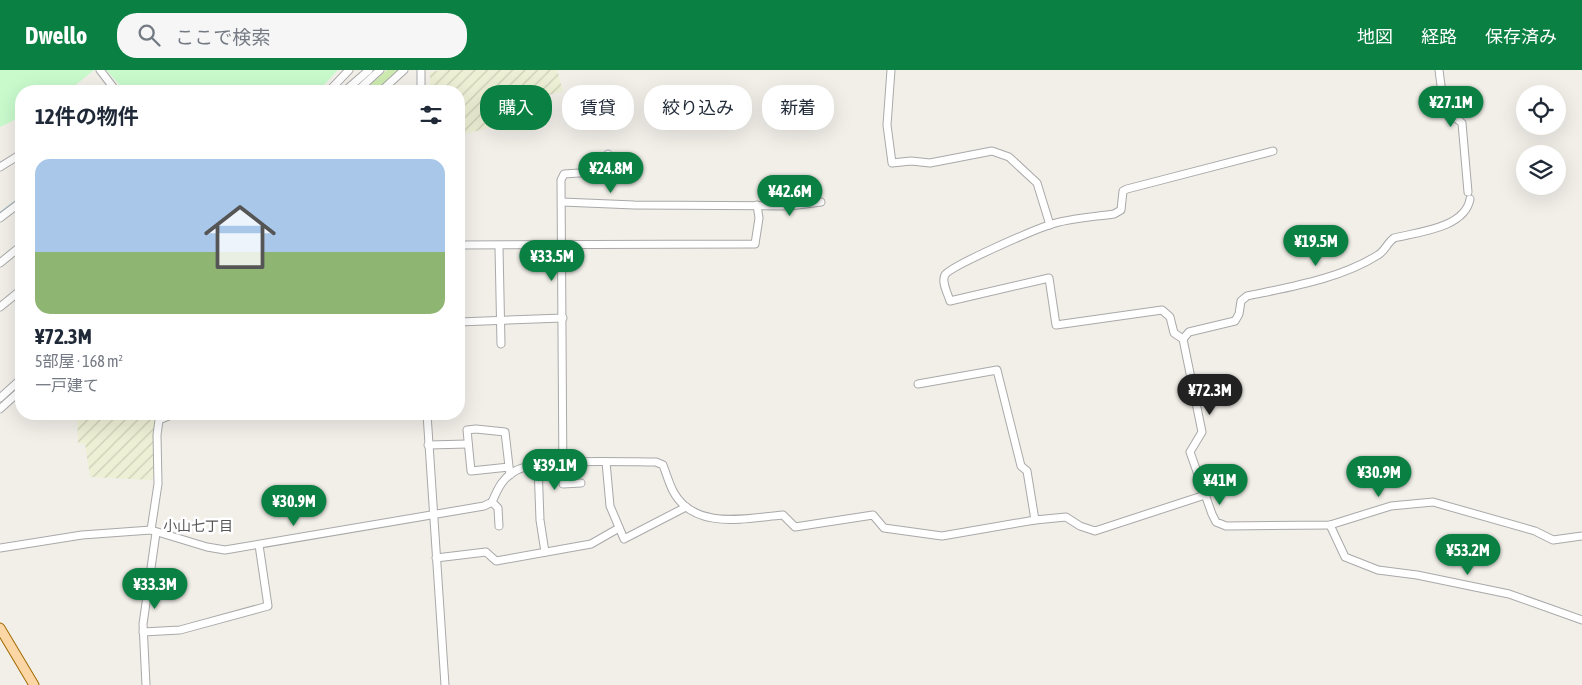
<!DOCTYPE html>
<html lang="ja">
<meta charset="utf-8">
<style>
:root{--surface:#fff;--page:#f6f6f7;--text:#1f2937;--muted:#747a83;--accent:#0b8043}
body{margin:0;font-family:"Asap Condensed","Noto Sans JP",sans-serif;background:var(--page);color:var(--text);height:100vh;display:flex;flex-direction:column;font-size:19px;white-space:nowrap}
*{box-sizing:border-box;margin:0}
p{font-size:16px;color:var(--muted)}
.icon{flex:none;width:28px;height:28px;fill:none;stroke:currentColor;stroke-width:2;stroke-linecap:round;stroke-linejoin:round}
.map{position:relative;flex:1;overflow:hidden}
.panel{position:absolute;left:15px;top:15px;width:450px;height:335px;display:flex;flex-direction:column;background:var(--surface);border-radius:20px;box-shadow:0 5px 20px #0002}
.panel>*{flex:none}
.guide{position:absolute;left:480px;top:15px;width:475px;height:45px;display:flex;gap:10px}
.buttons{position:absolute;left:1516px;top:15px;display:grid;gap:10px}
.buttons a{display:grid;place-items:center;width:50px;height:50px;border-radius:50%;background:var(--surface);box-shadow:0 5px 20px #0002;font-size:25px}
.price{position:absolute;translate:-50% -42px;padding:0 11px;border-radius:18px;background:var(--accent);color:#fff;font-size:16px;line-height:32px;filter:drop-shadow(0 1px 2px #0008)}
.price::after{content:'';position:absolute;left:50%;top:30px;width:15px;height:11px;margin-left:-8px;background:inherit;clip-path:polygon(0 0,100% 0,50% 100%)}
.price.on{background:#222;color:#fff}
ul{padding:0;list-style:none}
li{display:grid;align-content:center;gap:10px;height:265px;padding:0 20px}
li span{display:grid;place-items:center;height:155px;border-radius:15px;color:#555}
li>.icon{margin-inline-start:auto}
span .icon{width:90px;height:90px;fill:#fffc;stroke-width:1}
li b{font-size:21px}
h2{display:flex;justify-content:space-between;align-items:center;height:60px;padding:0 20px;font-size:21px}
.chip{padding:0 18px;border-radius:20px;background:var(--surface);box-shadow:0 5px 20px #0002;font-size:18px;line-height:45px}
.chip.on{background:var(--accent);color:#fff}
header{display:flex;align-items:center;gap:30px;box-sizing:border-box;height:70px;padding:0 25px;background:var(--accent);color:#fff}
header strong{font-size:24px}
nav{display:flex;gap:28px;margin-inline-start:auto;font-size:18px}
.search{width:350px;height:45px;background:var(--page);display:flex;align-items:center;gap:12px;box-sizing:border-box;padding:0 18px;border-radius:20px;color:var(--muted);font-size:19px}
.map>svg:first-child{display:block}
</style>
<header>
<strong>Dwello</strong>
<div class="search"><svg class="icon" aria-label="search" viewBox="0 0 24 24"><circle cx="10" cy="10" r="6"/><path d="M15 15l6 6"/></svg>ここで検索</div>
<nav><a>地図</a><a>経路</a><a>保存済み</a></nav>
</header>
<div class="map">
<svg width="1582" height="615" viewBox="0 0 1582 615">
<defs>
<pattern id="farmland-furrows" width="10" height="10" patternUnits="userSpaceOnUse" patternTransform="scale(1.25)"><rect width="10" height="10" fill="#eef0d5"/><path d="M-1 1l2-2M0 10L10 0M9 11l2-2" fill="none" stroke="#ccceb7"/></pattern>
<pattern id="grass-tufts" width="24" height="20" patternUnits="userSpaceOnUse" patternTransform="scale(1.25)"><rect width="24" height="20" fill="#cdebb0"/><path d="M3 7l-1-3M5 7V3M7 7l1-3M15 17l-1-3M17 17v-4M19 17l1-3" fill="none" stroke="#b0c997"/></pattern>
</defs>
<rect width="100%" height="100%" fill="#f2efe9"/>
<g fill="url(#farmland-furrows)">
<polygon points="442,0 557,0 563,21 511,36 516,52 459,65 459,21 430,21 430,2"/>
<polygon points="77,344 159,344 156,396 152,410 90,407 85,374 78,373"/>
</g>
<polygon fill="url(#grass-tufts)" points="387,0 399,0 374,21 363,21"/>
<g fill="#c8facc">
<polygon points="0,0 94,0 68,21 21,21 21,47 0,57"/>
<polygon points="106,0 338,0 318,21 125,21"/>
</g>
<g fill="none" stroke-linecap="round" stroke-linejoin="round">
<polyline stroke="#aad3df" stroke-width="2" points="0,143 21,127"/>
<g stroke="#a9a9a9" stroke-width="9">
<g id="minor">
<polyline points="100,0 116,21"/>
<polyline points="421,0 421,21"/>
<polyline points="891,0 887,55 892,93 911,91 930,93 992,81 1009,87 1037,113 1050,155"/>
<polyline points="1439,0 1444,39 1462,53 1468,122"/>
<polyline points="329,21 349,0"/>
<polyline points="345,21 369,0"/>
<polyline points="357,21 380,0"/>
<polyline points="381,21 404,0"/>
<path d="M1273,81L1127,119L1123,121L1121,140L1114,144C1093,147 1069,148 1049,155C1034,160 950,196 945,205C941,212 948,224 950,231L1049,208L1056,255L1162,240L1170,247L1174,263L1183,269L1202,362L1190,382L1212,444L1216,452L1226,456L1330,455L1391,436L1433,432L1535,461L1553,470L1582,466"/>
<polyline points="0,97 21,84"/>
<polyline points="562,132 634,135 790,136 821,132"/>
<polyline points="0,148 21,132"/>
<polyline points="459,175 755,174 759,148 757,135"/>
<polyline points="499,177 501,274"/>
<polyline points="0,193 21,176"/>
<polyline points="0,237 21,220"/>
<polyline points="459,252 563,248"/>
<path d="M1183,269L1189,262L1235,251L1239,244L1241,231L1247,226C1290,217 1340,209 1378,185C1385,181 1387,173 1394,168C1418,162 1465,158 1470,129"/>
<polyline points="918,314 997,300 1021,396 1027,401 1035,450"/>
<polyline points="0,328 21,309"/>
<polyline points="0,339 21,320"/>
<polyline points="427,344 445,615"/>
<polyline points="428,375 468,374"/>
<polyline points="606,392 610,436 624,469 686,437"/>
<polyline points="538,395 540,450 545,482"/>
<polyline points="509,397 471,401 467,360 476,359 505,362 510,405"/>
<polyline points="581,413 563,414 561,110 564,104 609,101 608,84"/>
<polyline points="492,432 498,438 499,456"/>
<polyline points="1330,455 1345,487 1378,500 1417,505 1509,524 1582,550"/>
<polyline points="151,460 158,414 157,365 159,350 173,344"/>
<path d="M0,478L82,465L151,460L207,477L225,480L484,436L492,432C498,418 503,407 517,400C541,388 626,392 656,392L663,395C666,403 669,413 673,421C694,461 746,448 783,445L795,457L873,445L884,458L942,466L1035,450L1066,447L1080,456L1095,461L1205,425"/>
<polyline points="436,488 486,482 496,491 591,474 619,458"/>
<polyline points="143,562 180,560 268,536 259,475"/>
<polyline points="146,615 143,554 156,463"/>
</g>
</g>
<g stroke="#a06b00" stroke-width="11">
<polyline id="major" points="0,558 34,615"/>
</g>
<use href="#minor" stroke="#fff" stroke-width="7"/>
<use href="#major" stroke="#fcd6a4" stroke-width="9"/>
</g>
<g text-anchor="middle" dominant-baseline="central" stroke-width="5" stroke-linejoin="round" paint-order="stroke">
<g font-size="14" fill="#555" stroke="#fff">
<text x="198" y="456">小山七丁目</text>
</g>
</g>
</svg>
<div class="buttons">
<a><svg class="icon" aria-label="locate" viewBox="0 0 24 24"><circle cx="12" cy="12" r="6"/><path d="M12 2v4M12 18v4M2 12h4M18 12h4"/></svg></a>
<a><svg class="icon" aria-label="layers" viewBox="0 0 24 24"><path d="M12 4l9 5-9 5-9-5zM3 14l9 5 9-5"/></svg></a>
</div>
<b class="price" style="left:1451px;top:58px">¥27.1M</b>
<b class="price" style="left:611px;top:124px">¥24.8M</b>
<b class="price" style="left:790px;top:147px">¥42.6M</b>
<b class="price" style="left:1316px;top:197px">¥19.5M</b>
<b class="price" style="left:552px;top:212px">¥33.5M</b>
<b class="price on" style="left:1210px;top:346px">¥72.3M</b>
<b class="price" style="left:555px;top:421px">¥39.1M</b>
<b class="price" style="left:1379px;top:428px">¥30.9M</b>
<b class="price" style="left:1220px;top:436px">¥41M</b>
<b class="price" style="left:294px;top:457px">¥30.9M</b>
<b class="price" style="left:1468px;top:506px">¥53.2M</b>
<b class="price" style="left:155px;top:540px">¥33.3M</b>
<div class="guide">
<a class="chip on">購入</a>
<a class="chip">賃貸</a>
<a class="chip">絞り込み</a>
<a class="chip">新着</a>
</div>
<section class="panel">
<h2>12件の物件<svg class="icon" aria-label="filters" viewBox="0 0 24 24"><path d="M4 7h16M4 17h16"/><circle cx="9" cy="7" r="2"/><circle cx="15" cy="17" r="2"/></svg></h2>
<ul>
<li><span style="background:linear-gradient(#a9c7e8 60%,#8fb573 0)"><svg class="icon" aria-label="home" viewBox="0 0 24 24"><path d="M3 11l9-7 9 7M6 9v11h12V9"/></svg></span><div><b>¥72.3M</b><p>5部屋 · 168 m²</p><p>一戸建て</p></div></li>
</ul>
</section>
</div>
